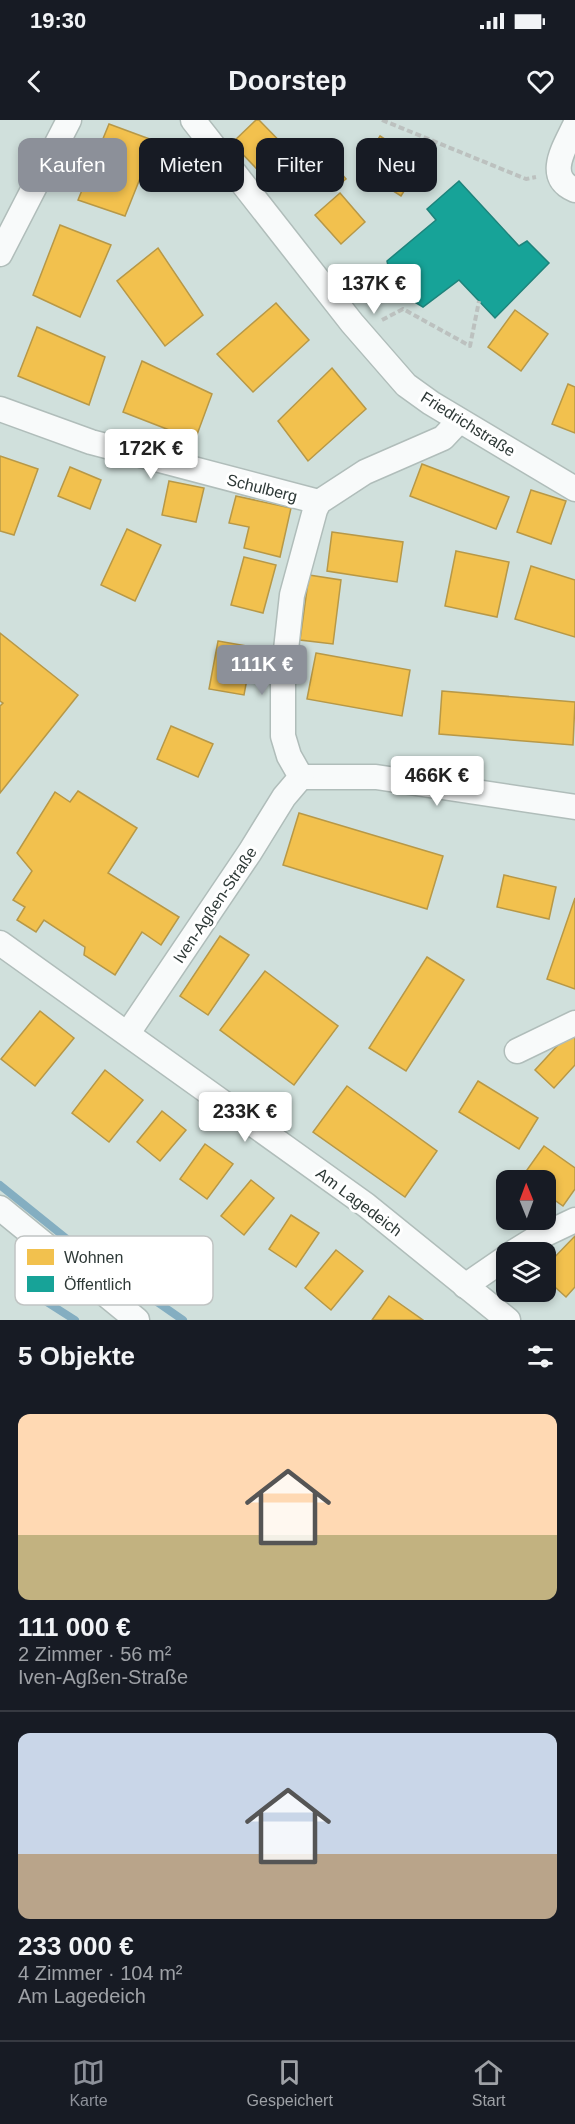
<!DOCTYPE html>
<html lang="de">
<meta charset="utf-8">
<style>
:root{--surface:#171b24;--page:#242831;--text:#f1f3f6;--muted:#9ea1a6;--line:#363941;--accent:#8c9099}
body{margin:0;font-family:Arial,sans-serif;background:var(--page);color:var(--text);height:100vh;display:flex;flex-direction:column;font-size:22px;white-space:nowrap}
*{box-sizing:border-box;margin:0}
p{font-size:20px;color:var(--muted)}
.icon{flex:none;width:33px;height:33px;fill:none;stroke:currentColor;stroke-width:2;stroke-linecap:round;stroke-linejoin:round}
.map{position:relative;height:1200px;overflow:hidden}
.side{display:flex;flex-direction:column;background:var(--surface);flex:1}
.side>*{flex:none}
.top-card{position:absolute;left:18px;top:18px;width:540px;height:54px;display:flex;gap:12px}
.needle{width:39px;rotate:359deg}
.fabs{position:absolute;left:496px;top:1050px;display:grid;gap:12px}
.fabs a{display:grid;place-items:center;width:60px;height:60px;border-radius:12px;background:var(--surface);box-shadow:0 3px 9px #0003;font-size:30px}
.price{position:absolute;translate:-50% -51px;padding:0 14px;border-radius:6px;background:#fff;color:#222;font-size:20px;line-height:39px;filter:drop-shadow(0 2px 3px #0008)}
.price::after{content:'';position:absolute;left:50%;top:36px;width:18px;height:14px;margin-left:-9px;background:inherit;clip-path:polygon(0 0,100% 0,50% 100%)}
.price.active{background:var(--accent);color:#fff}
ul{padding:0;list-style:none}
li{display:grid;align-content:center;gap:12px;height:318px;padding:0 18px}
li+li{border-top:2px solid var(--line)}
li span{display:grid;place-items:center;height:186px;border-radius:12px;color:#555}
li>.icon{margin-inline-start:auto}
span .icon{width:108px;height:108px;fill:#fffc;stroke-width:1}
li b{font-size:26px}
h2{display:flex;justify-content:space-between;align-items:center;height:72px;padding:0 18px;font-size:26px}
.chip{padding:0 21px;border-radius:12px;background:var(--surface);box-shadow:0 3px 9px #0003;font-size:21px;line-height:54px}
.chip.active{background:var(--accent);color:#fff}
.status{display:flex;justify-content:space-between;align-items:center;height:42px;padding:0 30px;background:var(--surface);direction:ltr}
.status svg{height:16px;fill:currentColor}
header{display:flex;justify-content:space-between;align-items:center;height:78px;padding:0 18px;background:var(--surface);font-size:27px;font-weight:700}
.tabs{display:flex;justify-content:space-around;align-items:center;height:84px;border-top:2px solid var(--line);background:var(--surface);font-size:16px;color:var(--muted)}
.tabs a{display:grid;justify-items:center;gap:3px}
.tabs .active{color:var(--accent)}
.map>svg:first-child{display:block}
</style>
<div class="status"><b>19:30</b><svg viewBox="0 0 49 12"><path d="M0 12V9h3v3zM5 12V6h3v6zM10 12V3h3v9zM15 12V0h3v12zM26 1h20v11H26zM47 4h2v5h-2z"/></svg></div>
<header><svg class="icon" aria-label="back" viewBox="0 0 24 24"><path d="M15 5l-7 7 7 7"/></svg>Doorstep<svg class="icon" aria-label="heart" viewBox="0 0 24 24"><path d="M12 20l-8-8c-3-5 5-10 8-4 3-6 11-1 8 4z"/></svg></header>
<div class="map">
<svg width="575" height="1200" viewBox="0 0 575 1200">
<rect width="100%" height="100%" fill="#d0e0dc"/>
<g fill="#f2c14e" stroke="#b79847" stroke-width="1.5">
<polygon points="256,0 259,0 298,40 272,65 232,23"/>
<polygon points="109,4 155,21 125,96 78,80"/>
<polygon points="380,16 422,43 401,76 359,49"/>
<polygon points="323,32 346,59 331,71 309,45"/>
<polygon points="340,73 365,102 341,124 315,95"/>
<polygon points="60,105 111,125 80,197 33,175"/>
<polygon points="158,128 203,195 165,226 117,161"/>
<polygon points="276,183 309,220 253,272 217,234"/>
<polygon points="515,190 548,214 521,251 488,227"/>
<polygon points="37,207 105,237 89,285 18,256"/>
<polygon points="142,241 212,274 195,320 123,292"/>
<polygon points="332,248 366,289 308,341 278,301"/>
<polygon points="568,264 575,267 575,313 552,304"/>
<polygon points="0,336 38,349 14,415 0,411"/>
<polygon points="422,344 509,377 496,409 410,376"/>
<polygon points="70,347 101,360 90,389 58,376"/>
<polygon points="169,361 204,368 196,402 162,395"/>
<polygon points="531,370 566,381 551,424 517,412"/>
<polygon points="236,376 291,388 280,437 244,428 249,407 229,403"/>
<polygon points="127,409 161,425 135,481 101,465"/>
<polygon points="332,412 403,422 397,462 327,451"/>
<polygon points="456,431 509,442 497,497 445,486"/>
<polygon points="244,437 276,445 263,493 231,485"/>
<polygon points="531,446 575,460 575,517 515,499"/>
<polygon points="309,455 341,460 333,524 300,520"/>
<polygon points="0,513 78,575 0,673 0,586 3,583 0,581"/>
<polygon points="218,521 253,527 244,575 209,569"/>
<polygon points="316,533 410,550 402,596 307,579"/>
<polygon points="442,571 575,582 573,625 439,614"/>
<polygon points="171,606 213,624 198,657 157,639"/>
<polygon points="78,671 137,708 108,753 179,797 161,825 142,812 115,855 84,835 85,827 44,800 36,812 17,800 25,787 13,780 32,751 17,733 55,672 70,682"/>
<polygon points="299,693 443,736 427,789 283,745"/>
<polygon points="504,755 556,767 549,799 497,787"/>
<polygon points="575,778 575,869 547,859"/>
<polygon points="220,816 249,835 208,895 180,876"/>
<polygon points="427,837 464,860 406,951 369,928"/>
<polygon points="265,851 338,906 294,965 220,910"/>
<polygon points="40,891 74,918 35,966 1,939"/>
<polygon points="570,912 575,916 575,945 554,968 535,950"/>
<polygon points="105,950 143,980 109,1022 72,993"/>
<polygon points="478,961 538,998 519,1029 459,992"/>
<polygon points="347,966 437,1031 405,1077 313,1012"/>
<polygon points="162,991 186,1010 160,1041 137,1022"/>
<polygon points="205,1024 233,1044 207,1079 180,1059"/>
<polygon points="544,1026 575,1048 575,1069 563,1086 546,1074 546,1060 527,1060 522,1057"/>
<polygon points="251,1060 274,1078 244,1115 221,1096"/>
<polygon points="291,1095 319,1113 296,1147 269,1129"/>
<polygon points="575,1116 575,1167 566,1177 546,1159 546,1146"/>
<polygon points="336,1130 363,1151 331,1190 305,1168"/>
<polygon points="389,1176 423,1200 372,1200"/>
</g>
<polygon fill="#17a398" stroke="#1e837b" stroke-width="1.5" points="459,61 519,126 527,121 549,143 495,198 459,160 423,187 393,169 387,141 436,100 427,89"/>
<g fill="none" stroke-linecap="round" stroke-linejoin="round">
<g stroke="#84aec1" stroke-width="8">
<polyline points="0,1065 72,1123 183,1200"/>
<polyline points="20,1165 75,1200"/>
</g>
<g stroke="#b0bdba" stroke-width="27">
<g id="street">
<polyline points="193,0 352,203 406,265 431,283 575,369"/>
<path d="M575,5C565,27 544,57 575,70"/>
<polyline points="0,134 69,0"/>
<polyline points="0,289 91,322 319,382"/>
<polyline points="301,657 376,657 575,687"/>
<polyline points="0,823 366,1085 508,1200"/>
<polyline points="128,913 250,732 284,677 301,657 289,636 283,616 283,557 292,475 315,390 319,382 365,352 443,318 459,301"/>
<polyline points="517,931 575,903"/>
<polyline points="0,1088 137,1200"/>
<polyline points="514,1132 535,1119 575,1100"/>
<polyline points="465,1166 507,1137"/>
</g>
</g>
<g stroke="#bcc1bf" stroke-width="4" stroke-dasharray="6 3" stroke-linecap="butt">
<polyline points="382,0 526,59 536,57"/>
<polyline points="382,200 403,189 470,226 479,181"/>
</g>
<use href="#street" stroke="#f8fafa" stroke-width="24"/>
</g>
<g text-anchor="middle" dominant-baseline="central" stroke-width="6" stroke-linejoin="round" paint-order="stroke">
<g font-size="16" fill="#2e3937" stroke="#fff">
<text transform="translate(468 304) rotate(32)">Friedrichstraße</text>
<text transform="translate(262 368) rotate(14)">Schulberg</text>
<text transform="translate(215 785) rotate(-56)">Iven-Agßen-Straße</text>
<text transform="translate(359 1082) rotate(37)">Am Lagedeich</text>
</g>
</g>
<rect x="15" y="1116" width="198" height="69" rx="9" fill="#fff" stroke="#c0c4c3" stroke-width="1.5"/>
<rect x="27" y="1129" width="27" height="16" fill="#f2c14e"/>
<rect x="27" y="1156" width="27" height="16" fill="#17a398"/>
<g font-size="16" fill="#2e3937">
<text x="64" y="1143">Wohnen</text>
<text x="64" y="1170">Öffentlich</text>
</g>
</svg>
<div class="fabs">
<a><svg class="needle" viewBox="-14 -14 28 28"><path d="M0-13l5 13h-10z" fill="#e53935"/><path d="M0 13l5-13h-10z" fill="#9ea1a6"/></svg></a>
<a><svg class="icon" aria-label="layers" viewBox="0 0 24 24"><path d="M12 4l9 5-9 5-9-5zM3 14l9 5 9-5"/></svg></a>
</div>
<b class="price" style="left:374px;top:195px">137K €</b>
<b class="price" style="left:151px;top:360px">172K €</b>
<b class="price active" style="left:262px;top:576px">111K €</b>
<b class="price" style="left:437px;top:687px">466K €</b>
<b class="price" style="left:245px;top:1023px">233K €</b>
<div class="top-card">
<a class="chip active">Kaufen</a>
<a class="chip">Mieten</a>
<a class="chip">Filter</a>
<a class="chip">Neu</a>
</div>
</div>
<section class="side">
<h2>5 Objekte<svg class="icon" aria-label="filters" viewBox="0 0 24 24"><path d="M4 7h16M4 17h16"/><circle cx="9" cy="7" r="2"/><circle cx="15" cy="17" r="2"/></svg></h2>
<ul>
<li><span style="background:linear-gradient(#ffd9b3 65%,#c2b280 0)"><svg class="icon" aria-label="home" viewBox="0 0 24 24"><path d="M3 11l9-7 9 7M6 9v11h12V9"/></svg></span><div><b>111 000 €</b><p>2 Zimmer · 56 m²</p><p>Iven-Agßen-Straße</p></div></li>
<li><span style="background:linear-gradient(#c9d6e8 65%,#b9a48a 0)"><svg class="icon" aria-label="home" viewBox="0 0 24 24"><path d="M3 11l9-7 9 7M6 9v11h12V9"/></svg></span><div><b>233 000 €</b><p>4 Zimmer · 104 m²</p><p>Am Lagedeich</p></div></li>
</ul>
</section>
<nav class="tabs">
<a class="active"><svg class="icon" aria-label="map" viewBox="0 0 24 24"><path d="M3 6l6-2 6 2 6-2v14l-6 2-6-2-6 2zM9 4v14M15 6v14"/></svg>Karte</a>
<a><svg class="icon" aria-label="saved" viewBox="0 0 24 24"><path d="M7 4h10v16l-5-4-5 4z"/></svg>Gespeichert</a>
<a><svg class="icon" aria-label="home" viewBox="0 0 24 24"><path d="M3 11l9-7 9 7M6 9v11h12V9"/></svg>Start</a>
</nav>
